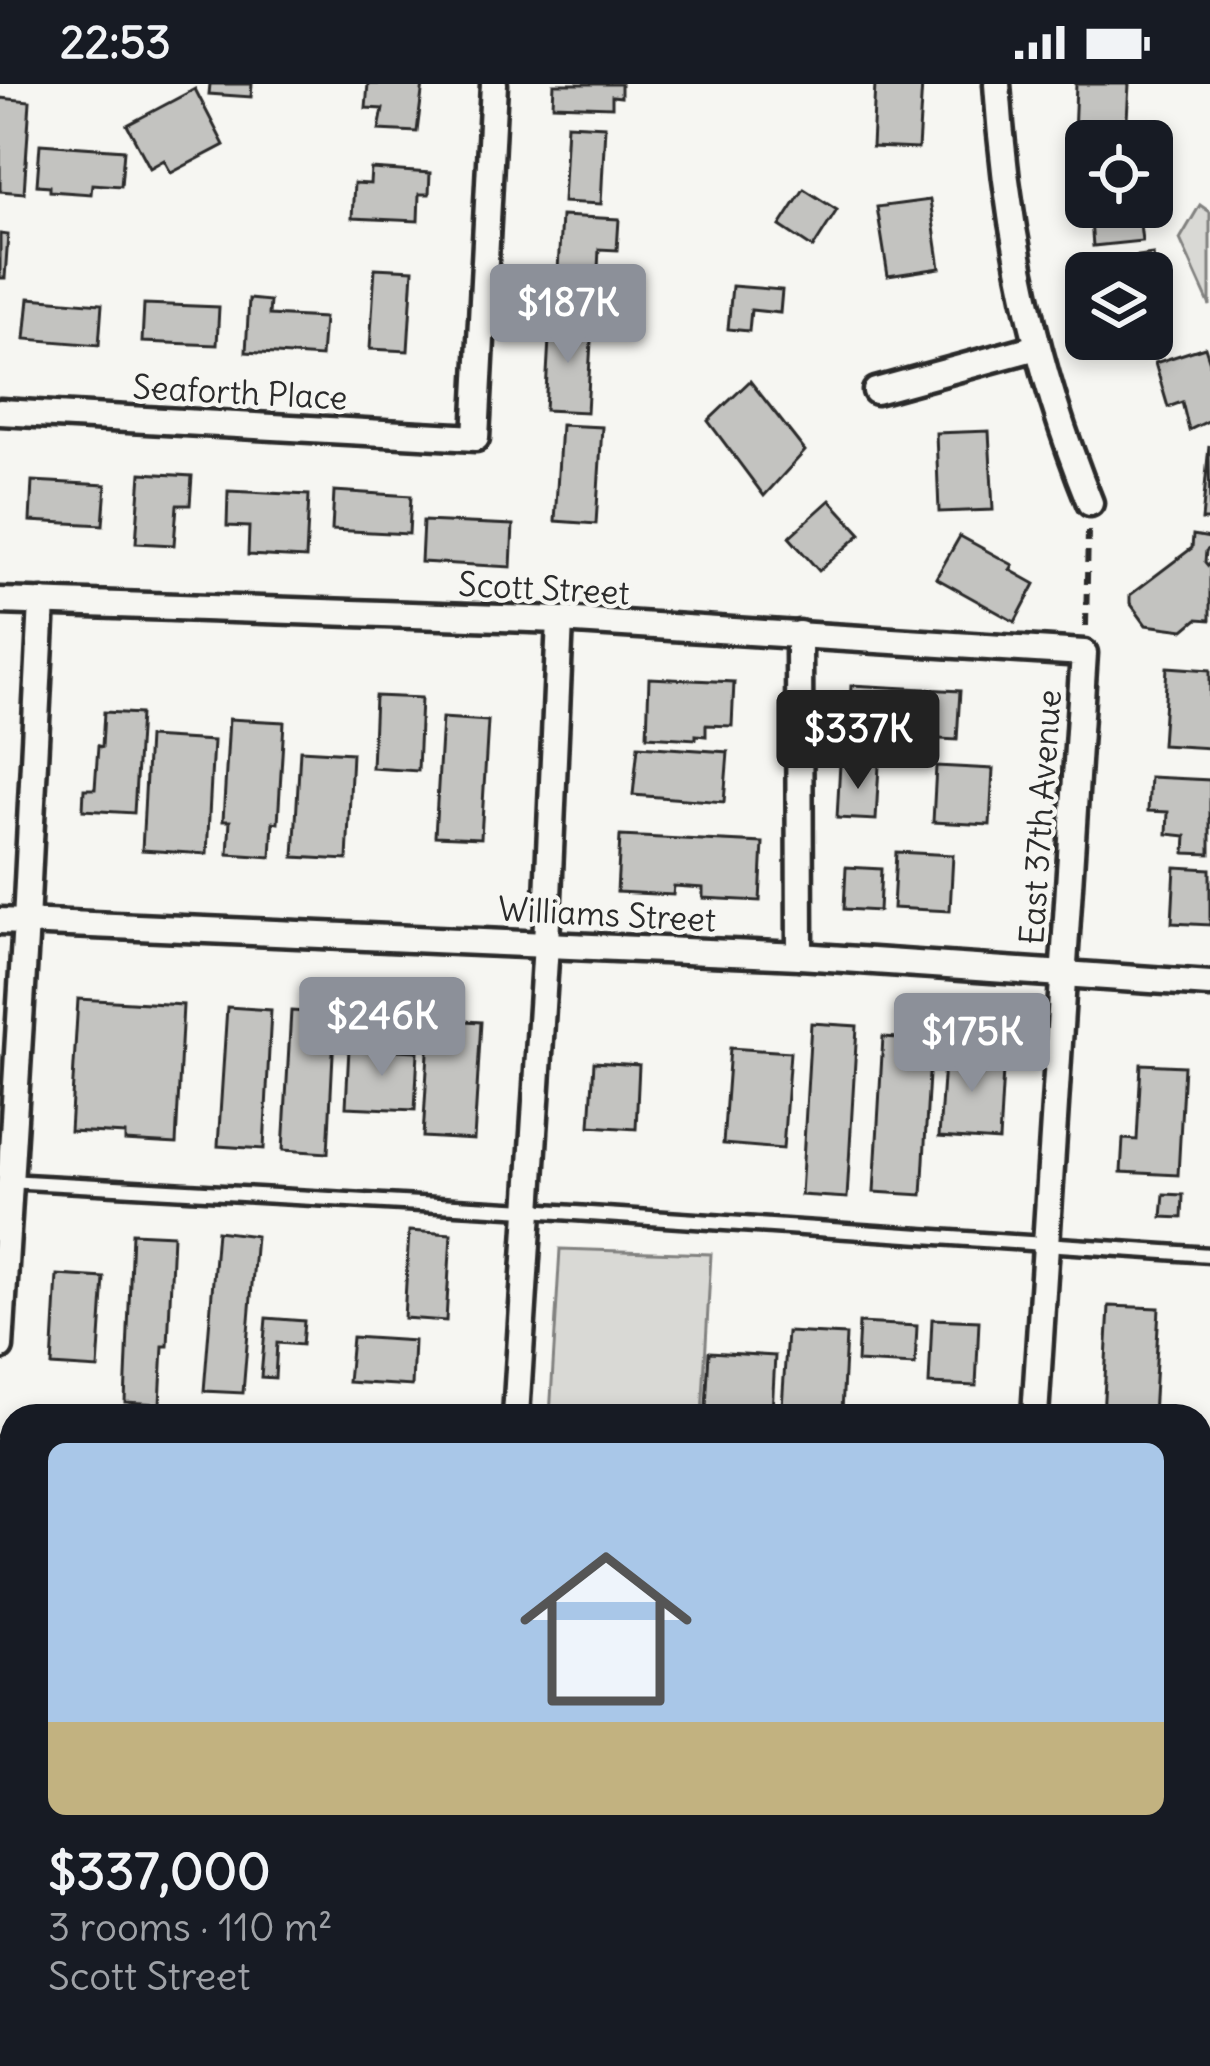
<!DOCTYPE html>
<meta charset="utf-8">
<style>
:root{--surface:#171b24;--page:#242831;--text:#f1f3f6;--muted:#9ea1a6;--accent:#8c9099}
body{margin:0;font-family:Delius,sans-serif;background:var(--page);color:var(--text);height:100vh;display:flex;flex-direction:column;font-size:45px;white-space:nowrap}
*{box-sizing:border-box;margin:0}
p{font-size:39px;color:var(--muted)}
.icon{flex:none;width:66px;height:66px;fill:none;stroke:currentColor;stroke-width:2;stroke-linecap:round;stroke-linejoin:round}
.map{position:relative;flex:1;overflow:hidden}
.details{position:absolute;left:0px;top:1320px;width:1212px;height:663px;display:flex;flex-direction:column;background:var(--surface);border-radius:36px 36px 0 0;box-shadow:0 6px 18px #0003}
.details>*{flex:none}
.tools{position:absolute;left:1065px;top:36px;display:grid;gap:24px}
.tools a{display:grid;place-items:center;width:108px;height:108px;border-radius:18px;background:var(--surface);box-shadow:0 6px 18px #0003;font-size:60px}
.price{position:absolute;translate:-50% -102px;padding:0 27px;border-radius:12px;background:var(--accent);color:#fff;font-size:39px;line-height:78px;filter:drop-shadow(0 3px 6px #0008)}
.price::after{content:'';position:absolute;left:50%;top:72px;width:36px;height:27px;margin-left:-18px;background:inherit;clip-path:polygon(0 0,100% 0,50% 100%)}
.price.current{background:#222;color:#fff}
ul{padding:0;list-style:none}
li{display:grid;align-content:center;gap:24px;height:636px;padding:0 48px}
li span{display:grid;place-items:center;height:372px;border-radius:18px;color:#555}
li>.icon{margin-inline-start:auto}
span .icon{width:216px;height:216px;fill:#fffc;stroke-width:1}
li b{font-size:51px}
.status{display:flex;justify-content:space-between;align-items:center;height:84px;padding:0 60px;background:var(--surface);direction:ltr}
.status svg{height:33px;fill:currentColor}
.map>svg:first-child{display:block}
</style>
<div class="status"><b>22:53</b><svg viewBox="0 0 49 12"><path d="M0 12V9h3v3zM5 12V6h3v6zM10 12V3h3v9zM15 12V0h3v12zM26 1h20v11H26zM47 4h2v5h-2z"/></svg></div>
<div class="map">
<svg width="1210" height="1982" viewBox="0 0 1210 1982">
<rect width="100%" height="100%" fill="#f6f6f2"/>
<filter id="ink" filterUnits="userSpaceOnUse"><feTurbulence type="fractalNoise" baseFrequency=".00833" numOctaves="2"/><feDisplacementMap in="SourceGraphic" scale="24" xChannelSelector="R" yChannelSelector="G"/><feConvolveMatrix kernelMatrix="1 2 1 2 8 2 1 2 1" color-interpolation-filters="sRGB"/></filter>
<g filter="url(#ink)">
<g fill="#d9d9d5" stroke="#828280" stroke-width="3">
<polygon points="1200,121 1210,128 1210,222 1180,155"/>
<polygon points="560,1165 711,1170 702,1332 550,1332"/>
</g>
<g fill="#c3c3c0" stroke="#2b2b2b" stroke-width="3">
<polygon points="210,0 252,0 251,13 209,10"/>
<polygon points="368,0 423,0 417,48 379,46 383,25 366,24"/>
<polygon points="554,0 621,0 621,13 612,12 612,23 553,21"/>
<polygon points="875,0 922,0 918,65 872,63"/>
<polygon points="1076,0 1129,0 1126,53 1074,51"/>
<polygon points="195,5 224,61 171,89 164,76 150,84 127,41"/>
<polygon points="0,14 30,17 24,109 0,107"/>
<polygon points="567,40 605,42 601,120 563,118"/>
<polygon points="40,60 124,66 121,102 92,100 91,110 50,107 50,102 37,101"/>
<polygon points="371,85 430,89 429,110 419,110 418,137 352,134 354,99 370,100"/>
<polygon points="804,105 837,126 813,164 780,142"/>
<polygon points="930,116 940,184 888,192 877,123"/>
<polygon points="1090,123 1138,123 1142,157 1093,162"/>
<polygon points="561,132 619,135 617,166 599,165 596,225 556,223"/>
<polygon points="0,150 8,151 5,194 0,194"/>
<polygon points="1153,170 1165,254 1119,260 1118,255 1152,255 1152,189 1089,189 1088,179"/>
<polygon points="375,184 413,186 408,267 370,265"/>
<polygon points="732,202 782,206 780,229 751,226 749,247 728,245"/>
<polygon points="29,214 102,220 99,261 25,255"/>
<polygon points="249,215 270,217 269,231 324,234 321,273 246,268"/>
<polygon points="144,220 219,223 217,261 142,258"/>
<polygon points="550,237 592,239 587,328 545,326"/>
<polygon points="1205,263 1210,278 1210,336 1189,346 1182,318 1168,323 1155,279"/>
<polygon points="750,297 805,367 764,412 708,337"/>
<polygon points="561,341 602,343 596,440 555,437"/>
<polygon points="989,347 993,426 939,428 936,349"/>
<polygon points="1209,361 1210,436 1202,436"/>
<polygon points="141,389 192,392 190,421 177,421 174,461 136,459"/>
<polygon points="32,397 106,401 103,441 30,437"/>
<polygon points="228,407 309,411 306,474 248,471 249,443 227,442"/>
<polygon points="334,407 411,412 409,450 332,446"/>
<polygon points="830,416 861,450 819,487 789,453"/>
<polygon points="423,437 513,441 511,483 421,478"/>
<polygon points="1193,451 1210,454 1210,464 1206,467 1205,478 1210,484 1210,536 1197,535 1184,546 1146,541 1130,519 1130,511 1192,464"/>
<polygon points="960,452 1013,481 1010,486 1035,500 1015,538 936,494"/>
<polygon points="1167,583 1210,586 1210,664 1162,661"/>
<polygon points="649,594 734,598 732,642 706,641 706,652 696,651 696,655 647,652"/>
<polygon points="851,601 960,607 957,656 849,650"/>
<polygon points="375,612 421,614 418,687 372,684"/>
<polygon points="104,628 140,630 134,729 83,726 84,705 95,705 98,662 102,663"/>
<polygon points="442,634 488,637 481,754 435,752"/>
<polygon points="229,635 284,638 278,739 273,738 271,773 228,770 230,737 223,737"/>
<polygon points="148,653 213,657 207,770 142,766"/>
<polygon points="638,662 728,668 724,718 633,711"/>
<polygon points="300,666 352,669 347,776 294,773"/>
<polygon points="840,679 879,681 876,736 837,734"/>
<polygon points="936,682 993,685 990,741 933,738"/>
<polygon points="1150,693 1210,696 1210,770 1185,769 1186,752 1167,750 1168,728 1148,727"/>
<polygon points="620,752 763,759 760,817 703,814 703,804 674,802 673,811 617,808"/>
<polygon points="896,768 953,771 950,827 893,824"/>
<polygon points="846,783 881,785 879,827 844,825"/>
<polygon points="1175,783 1210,785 1210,841 1172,839"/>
<polygon points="78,915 183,921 176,1060 125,1057 125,1050 70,1047"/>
<polygon points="227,923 271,926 264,1065 218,1062"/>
<polygon points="291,927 335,930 328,1069 283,1066"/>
<polygon points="430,935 481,938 474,1056 423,1053"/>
<polygon points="811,939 857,942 847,1114 801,1111"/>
<polygon points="883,953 931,956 922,1111 874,1108"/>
<polygon points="349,964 418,967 415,1026 346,1023"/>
<polygon points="730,964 790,968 783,1065 723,1060"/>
<polygon points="945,964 1004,968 999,1057 939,1053"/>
<polygon points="594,978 639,981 636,1045 590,1042"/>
<polygon points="1141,980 1184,982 1178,1091 1121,1088 1123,1055 1137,1056"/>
<polygon points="1164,1110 1183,1111 1182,1134 1162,1133"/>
<polygon points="217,1147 256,1152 243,1309 204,1307"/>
<polygon points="409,1147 451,1150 446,1237 404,1234"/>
<polygon points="132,1149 173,1151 168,1262 163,1262 160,1320 125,1318"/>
<polygon points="57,1191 104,1194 98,1285 52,1282"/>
<polygon points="1109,1222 1159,1224 1153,1332 1103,1332"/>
<polygon points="266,1234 304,1237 302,1261 277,1259 275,1294 261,1293"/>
<polygon points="932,1235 979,1237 976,1302 929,1300"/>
<polygon points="859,1239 917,1242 915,1281 857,1278"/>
<polygon points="787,1248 846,1251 842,1327 782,1323"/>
<polygon points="352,1253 414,1257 412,1302 348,1298"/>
<polygon points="709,1268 775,1272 772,1328 706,1324"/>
<polygon points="0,1466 12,1467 12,1536 0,1535"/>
<polygon points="1200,1840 1210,1840 1210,1893 1200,1892"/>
<polygon points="22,1971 96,1974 95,1982 21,1982"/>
</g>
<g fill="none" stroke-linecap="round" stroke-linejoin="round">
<g stroke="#2b2b2b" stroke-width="21">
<g id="service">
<polyline points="7,1097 529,1126 1210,1171"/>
<polyline points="0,1625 12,1625"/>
</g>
</g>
<g stroke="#2b2b2b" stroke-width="33">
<g id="minor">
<path d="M997,0C1006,147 1035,283 1090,419"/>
<polyline points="876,307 1037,263"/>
<polyline points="0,328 476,354 494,0"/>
<polyline points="0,517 560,536 1084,569 1035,1332"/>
<polyline points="799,550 800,872"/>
<polyline points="0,837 800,872 1210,900"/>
<polyline points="0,1263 26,838 42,518"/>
<polyline points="516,1332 546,860 560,536"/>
<polyline points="0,1366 12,1367"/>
<polyline points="1200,1433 1210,1433"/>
<polyline points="0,1887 12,1887"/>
<polyline points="1200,1956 1210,1956"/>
<polyline points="480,1982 480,1971"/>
<polyline points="998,1982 999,1971"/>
</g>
</g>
<polyline stroke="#2b2b2b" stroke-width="6" stroke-dasharray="12 9" stroke-linecap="butt" points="1086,542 1088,447"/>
<use href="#service" stroke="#f6f6f2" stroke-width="12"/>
<use href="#minor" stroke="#f6f6f2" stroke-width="24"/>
</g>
</g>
<g text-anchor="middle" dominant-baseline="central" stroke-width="9" stroke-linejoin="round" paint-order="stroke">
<g font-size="33" fill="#2b2b2b" stroke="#f6f6f2">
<text transform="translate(240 308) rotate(3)">Seaforth Place</text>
<text transform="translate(544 504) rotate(3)">Scott Street</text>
<text transform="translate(1040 733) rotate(-86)">East 37th Avenue</text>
<text transform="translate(607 830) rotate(3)">Williams Street</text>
</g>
</g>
</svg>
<div class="tools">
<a><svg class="icon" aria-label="locate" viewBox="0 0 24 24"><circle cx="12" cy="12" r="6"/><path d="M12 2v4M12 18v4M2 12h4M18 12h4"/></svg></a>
<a><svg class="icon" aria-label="layers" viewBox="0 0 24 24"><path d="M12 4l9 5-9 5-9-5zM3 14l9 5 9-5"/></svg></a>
</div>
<b class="price" style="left:568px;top:282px">$187K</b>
<b class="price current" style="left:858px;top:708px">$337K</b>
<b class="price" style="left:382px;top:995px">$246K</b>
<b class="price" style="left:972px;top:1011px">$175K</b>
<section class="details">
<ul>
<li><span style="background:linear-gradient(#a9c7e8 75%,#c2b280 0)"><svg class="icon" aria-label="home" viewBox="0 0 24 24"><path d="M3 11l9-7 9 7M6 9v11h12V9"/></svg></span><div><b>$337,000</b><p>3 rooms · 110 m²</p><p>Scott Street</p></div></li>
</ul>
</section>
</div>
